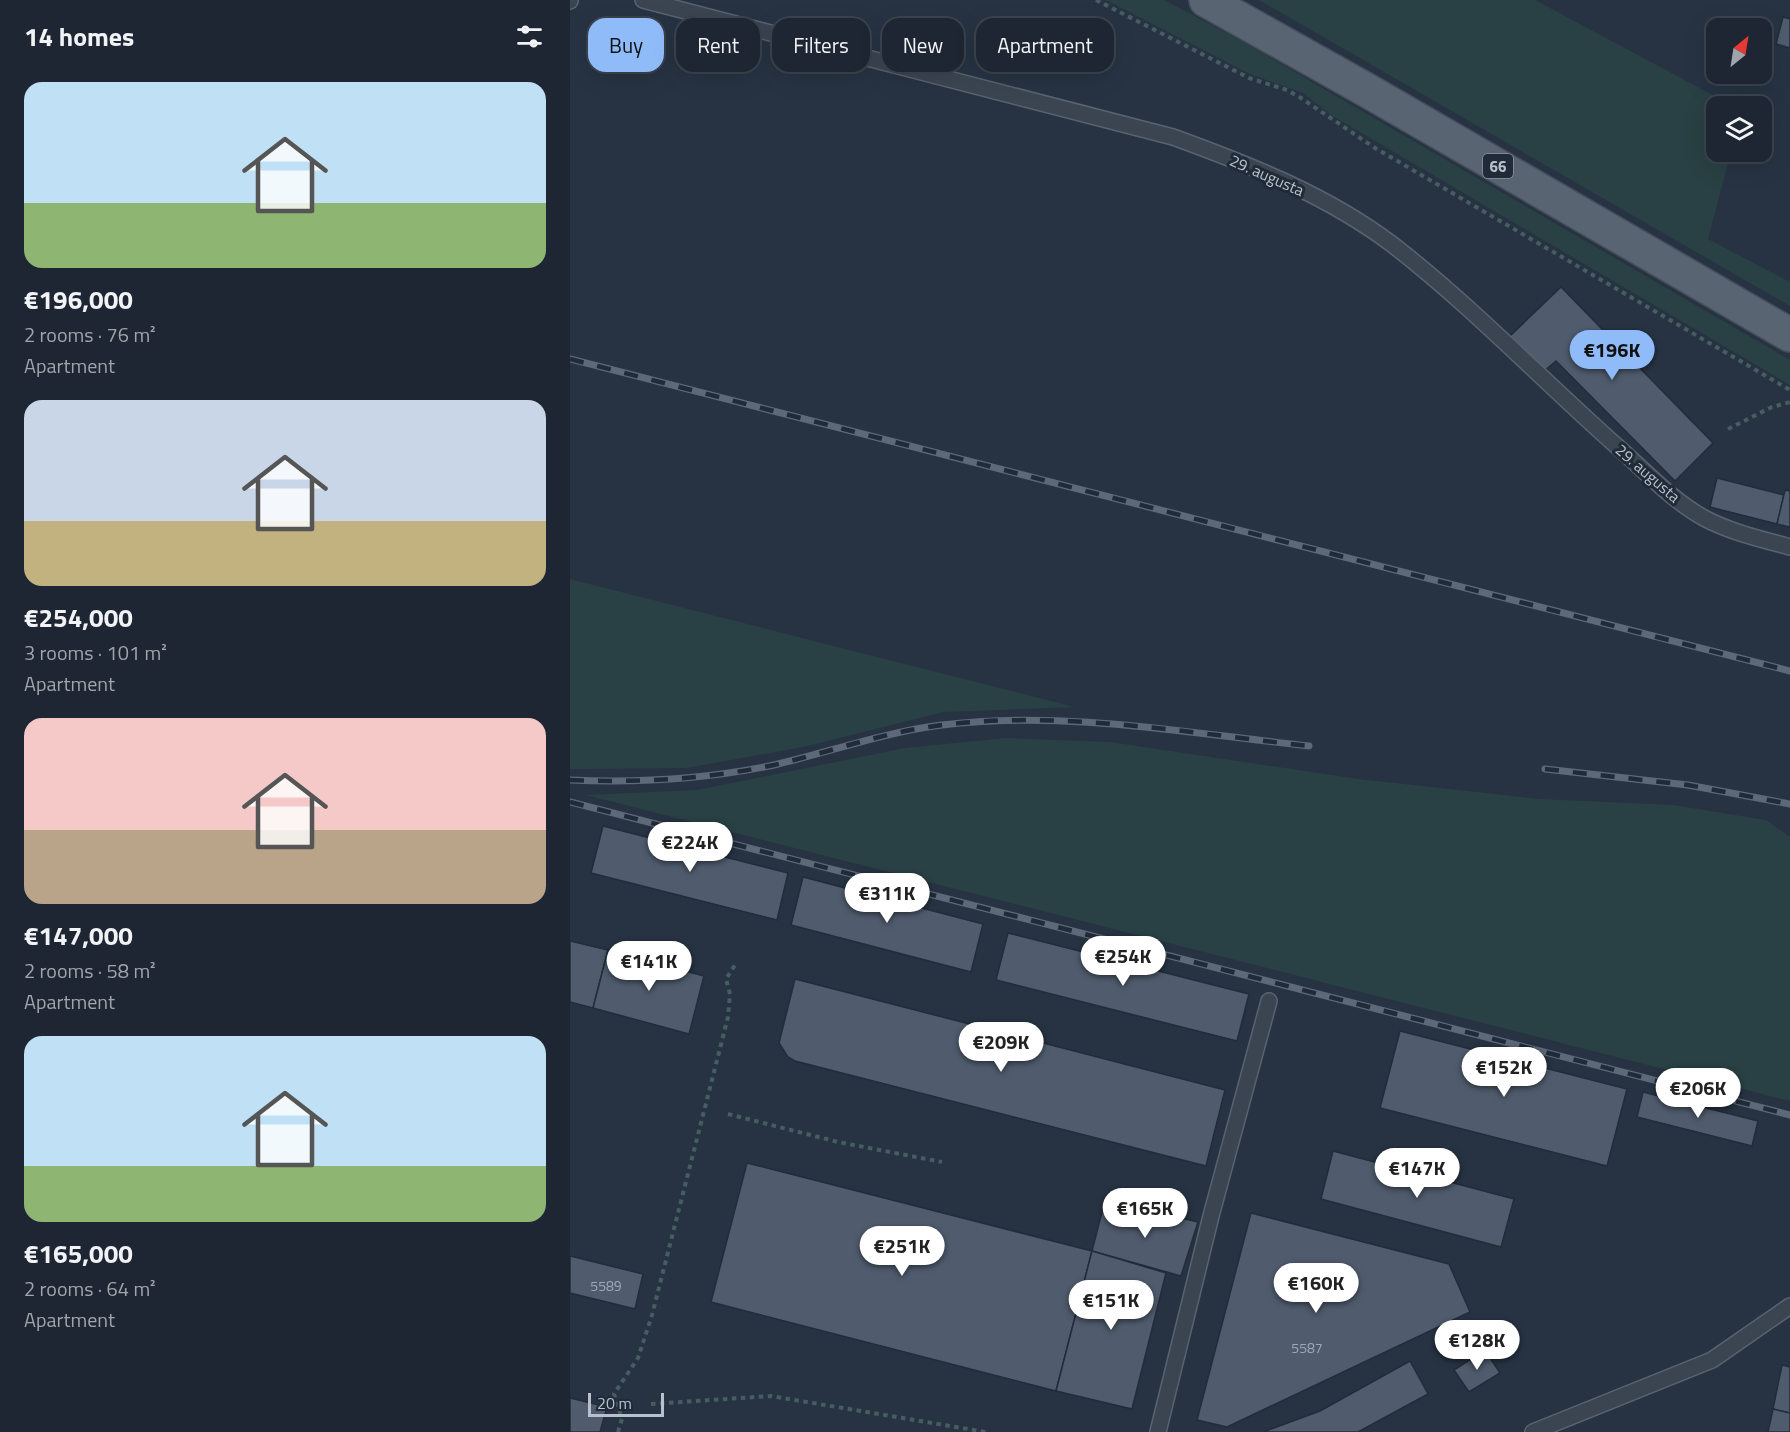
<!DOCTYPE html>
<meta charset="utf-8">
<style>
:root{--surface:#1d2632;--page:#252e3a;--text:#f1f3f6;--muted:#a0a5ac;--line:#3b434d;--accent:#90bbf9}
body{margin:0;font-family:"Titillium Web",sans-serif;background:var(--page);color:var(--text);height:100vh;display:flex;flex-direction:column;font-size:22px;white-space:nowrap}
*{box-sizing:border-box;margin:0}
p{font-size:20px;color:var(--muted)}
.icon{flex:none;width:33px;height:33px;fill:none;stroke:currentColor;stroke-width:2;stroke-linecap:round;stroke-linejoin:round}
.map{position:relative;flex:1;overflow:hidden}
.sheet{display:flex;flex-direction:column;background:var(--surface);width:570px}
.sheet>*{flex:none}
.guide{position:absolute;left:18px;top:18px;width:570px;height:54px;display:flex;gap:12px}
.needle{width:39px;rotate:30deg}
.tools{position:absolute;left:1136px;top:18px;display:grid;gap:12px}
.tools a{display:grid;place-items:center;width:66px;height:66px;border-radius:12px;background:var(--surface);box-shadow:0 6px 24px #0002,0 0 0 2px var(--line);font-size:30px}
.scale{position:absolute;left:18px;bottom:15px;width:76px;box-sizing:border-box;padding-left:6px;border:3px solid #b8c0cc;border-top:0;font-size:16px;line-height:21px;white-space:nowrap;color:#b8c0cc;-webkit-text-stroke:4px #202a38;paint-order:stroke}
.price{position:absolute;translate:-50% -51px;padding:0 14px;border-radius:21px;background:#fff;color:#222;font-size:20px;line-height:39px;filter:drop-shadow(0 2px 3px #0008)}
.price::after{content:'';position:absolute;left:50%;top:36px;width:18px;height:14px;margin-left:-9px;background:inherit;clip-path:polygon(0 0,100% 0,50% 100%)}
.price.current{background:var(--accent);color:#111}
ul{padding:0;list-style:none}
li{display:grid;align-content:center;gap:12px;height:318px;padding:0 24px}
li span{display:grid;place-items:center;height:186px;border-radius:18px;color:#555}
li>.icon{margin-inline-start:auto}
span .icon{width:108px;height:108px;fill:#fffc;stroke-width:1}
li b{font-size:26px}
h2{display:flex;justify-content:space-between;align-items:center;height:72px;padding:0 24px;font-size:26px}
.chip{padding:0 21px;border-radius:18px;background:var(--surface);box-shadow:0 6px 24px #0002,0 0 0 2px var(--line);font-size:21px;line-height:54px}
.chip.current{background:var(--accent);color:#111}
main{display:flex;flex:1;min-height:0}
.map>svg:first-child{display:block}
</style>
<main>
<section class="sheet">
<h2>14 homes<svg class="icon" aria-label="filters" viewBox="0 0 24 24"><path d="M4 7h16M4 17h16"/><circle cx="9" cy="7" r="2"/><circle cx="15" cy="17" r="2"/></svg></h2>
<ul>
<li><span style="background:linear-gradient(#bfe0f5 65%,#8fb573 0)"><svg class="icon" aria-label="home" viewBox="0 0 24 24"><path d="M3 11l9-7 9 7M6 9v11h12V9"/></svg></span><div><b>€196,000</b><p>2 rooms · 76 m²</p><p>Apartment</p></div></li>
<li><span style="background:linear-gradient(#c9d6e8 65%,#c2b280 0)"><svg class="icon" aria-label="home" viewBox="0 0 24 24"><path d="M3 11l9-7 9 7M6 9v11h12V9"/></svg></span><div><b>€254,000</b><p>3 rooms · 101 m²</p><p>Apartment</p></div></li>
<li><span style="background:linear-gradient(#f6c9c9 60%,#b9a48a 0)"><svg class="icon" aria-label="home" viewBox="0 0 24 24"><path d="M3 11l9-7 9 7M6 9v11h12V9"/></svg></span><div><b>€147,000</b><p>2 rooms · 58 m²</p><p>Apartment</p></div></li>
<li><span style="background:linear-gradient(#bfe0f5 70%,#8fb573 0)"><svg class="icon" aria-label="home" viewBox="0 0 24 24"><path d="M3 11l9-7 9 7M6 9v11h12V9"/></svg></span><div><b>€165,000</b><p>2 rooms · 64 m²</p><p>Apartment</p></div></li>
</ul>
</section>
<div class="map">
<svg width="1220" height="1432" viewBox="0 0 1220 1432">
<rect width="100%" height="100%" fill="#273343"/>
<g fill="#294144">
<polygon points="536,0 594,0 670,40 1220,360 1220,385 761,115 733,93 680,74"/>
<polygon points="689,0 965,0 1163,106 1146,106 1146,152 1161,152 1138,239 1220,282 1220,306"/>
<polygon points="0,579 504,707 373,712 233,747 117,768 0,769"/>
<polygon points="436,738 540,742 788,779 969,799 1103,805 1196,820 1220,837 1220,1101 16,795 127,790 335,748"/>
</g>
<g fill="#505c6e" stroke="#222c3a" stroke-width="1.5">
<polygon points="1213,17 1220,19 1220,48 1206,44"/>
<polygon points="991,287 1143,443 1105,481 986,361 973,372 939,337"/>
<polygon points="1147,478 1214,495 1207,524 1140,507"/>
<polygon points="1215,490 1220,491 1220,527 1207,524"/>
<polygon points="33,826 218,873 207,920 21,873"/>
<polygon points="233,877 413,924 401,972 221,925"/>
<polygon points="438,933 679,994 667,1041 426,980"/>
<polygon points="0,941 38,950 23,1008 0,1002"/>
<polygon points="38,950 134,976 119,1034 23,1008"/>
<polygon points="225,979 655,1090 636,1166 225,1061 218,1057 209,1043"/>
<polygon points="830,1031 1057,1089 1037,1166 810,1108"/>
<polygon points="1073,1092 1188,1121 1182,1146 1067,1117"/>
<polygon points="763,1151 944,1199 931,1247 751,1199"/>
<polygon points="177,1163 522,1251 486,1391 141,1302"/>
<polygon points="534,1204 593,1219 595,1214 628,1222 611,1276 522,1251"/>
<polygon points="681,1213 879,1264 900,1312 657,1427 627,1420"/>
<polygon points="522,1251 596,1273 562,1409 486,1391"/>
<polygon points="0,1256 73,1274 65,1309 0,1293"/>
<polygon points="915,1350 930,1373 899,1392 884,1370"/>
<polygon points="840,1361 858,1394 788,1432 693,1432 750,1411"/>
<polygon points="1212,1365 1220,1367 1220,1413 1203,1409"/>
<polygon points="0,1398 37,1407 30,1432 0,1432"/>
<polygon points="1203,1409 1220,1413 1220,1432 1198,1432"/>
</g>
<g fill="none" stroke-linecap="round" stroke-linejoin="round">
<g stroke="#596370" stroke-width="18">
<g id="lane">
<path d="M73,0L603,137C680,165 757,195 823,245C903,307 974,382 1050,449C1076,472 1103,501 1134,518C1160,532 1191,539 1220,547"/>
<polyline points="0,1 0,0"/>
<polyline points="588,1432 641,1216 699,1001"/>
<polyline points="963,1432 1142,1360 1220,1306"/>
</g>
</g>
<g stroke="#454e5c" stroke-width="36">
<polyline id="primary" points="636,0 800,92 1220,335"/>
</g>
<g stroke="#475e60" stroke-width="4" stroke-dasharray="4.5 4.5" stroke-linecap="butt">
<polyline points="526,0 679,78 717,90 731,98 805,148 1220,390"/>
<polyline points="1158,429 1202,407 1220,402"/>
<polyline points="158,1114 268,1142 372,1162"/>
<polyline points="81,1404 201,1396 416,1432"/>
<polyline points="48,1432 52,1419 44,1394 68,1358 82,1315 158,1017 160,994 156,979 165,965"/>
</g>
<use href="#lane" stroke="#3b4552" stroke-width="15"/>
<use href="#primary" stroke="#596472" stroke-width="33"/>
<g stroke="#5d6979" stroke-width="7">
<g id="rail">
<polyline points="0,359 1220,671"/>
<polyline points="975,769 1118,785 1220,804"/>
<path d="M0,780C68,783 137,779 204,765C260,752 314,732 372,725C493,710 618,733 739,746"/>
<polyline points="0,802 1220,1115"/>
</g>
</g>
<use href="#rail" stroke="#202a38" stroke-width="4.5" stroke-dasharray="14" stroke-linecap="butt"/>
</g>
<g text-anchor="middle" dominant-baseline="central" stroke-width="6" stroke-linejoin="round" paint-order="stroke">
<g font-size="14" fill="#9ea7b4">
<text x="36" y="1285">5589</text>
<text x="737" y="1347">5587</text>
</g>
<rect fill="#202a38" stroke="#8a93a0" stroke-width="1.5" x="913" y="154" width="30" height="24" rx="4.5"/>
<g font-size="15" font-weight="bold" fill="#b8c0cc">
<text x="928" y="166">66</text>
</g>
<g font-size="16" fill="#b8c0cc" stroke="#202a38">
<text transform="translate(697 175) rotate(24)">29. augusta</text>
<text transform="translate(1078 473) rotate(41)">29. augusta</text>
</g>
</g>
</svg>
<div class="tools">
<a><svg class="needle" viewBox="-14 -14 28 28"><path d="M0-13l5 13h-10z" fill="#e53935"/><path d="M0 13l5-13h-10z" fill="#a0a5ac"/></svg></a>
<a><svg class="icon" aria-label="layers" viewBox="0 0 24 24"><path d="M12 4l9 5-9 5-9-5zM3 14l9 5 9-5"/></svg></a>
</div>
<div class="scale">20 m</div>
<b class="price current" style="left:1042px;top:381px">€196K</b>
<b class="price" style="left:120px;top:873px">€224K</b>
<b class="price" style="left:317px;top:924px">€311K</b>
<b class="price" style="left:553px;top:987px">€254K</b>
<b class="price" style="left:79px;top:992px">€141K</b>
<b class="price" style="left:431px;top:1073px">€209K</b>
<b class="price" style="left:934px;top:1098px">€152K</b>
<b class="price" style="left:1128px;top:1119px">€206K</b>
<b class="price" style="left:847px;top:1199px">€147K</b>
<b class="price" style="left:575px;top:1239px">€165K</b>
<b class="price" style="left:332px;top:1277px">€251K</b>
<b class="price" style="left:746px;top:1314px">€160K</b>
<b class="price" style="left:541px;top:1331px">€151K</b>
<b class="price" style="left:907px;top:1371px">€128K</b>
<div class="guide">
<a class="chip current">Buy</a>
<a class="chip">Rent</a>
<a class="chip">Filters</a>
<a class="chip">New</a>
<a class="chip">Apartment</a>
</div>
</div>
</main>
